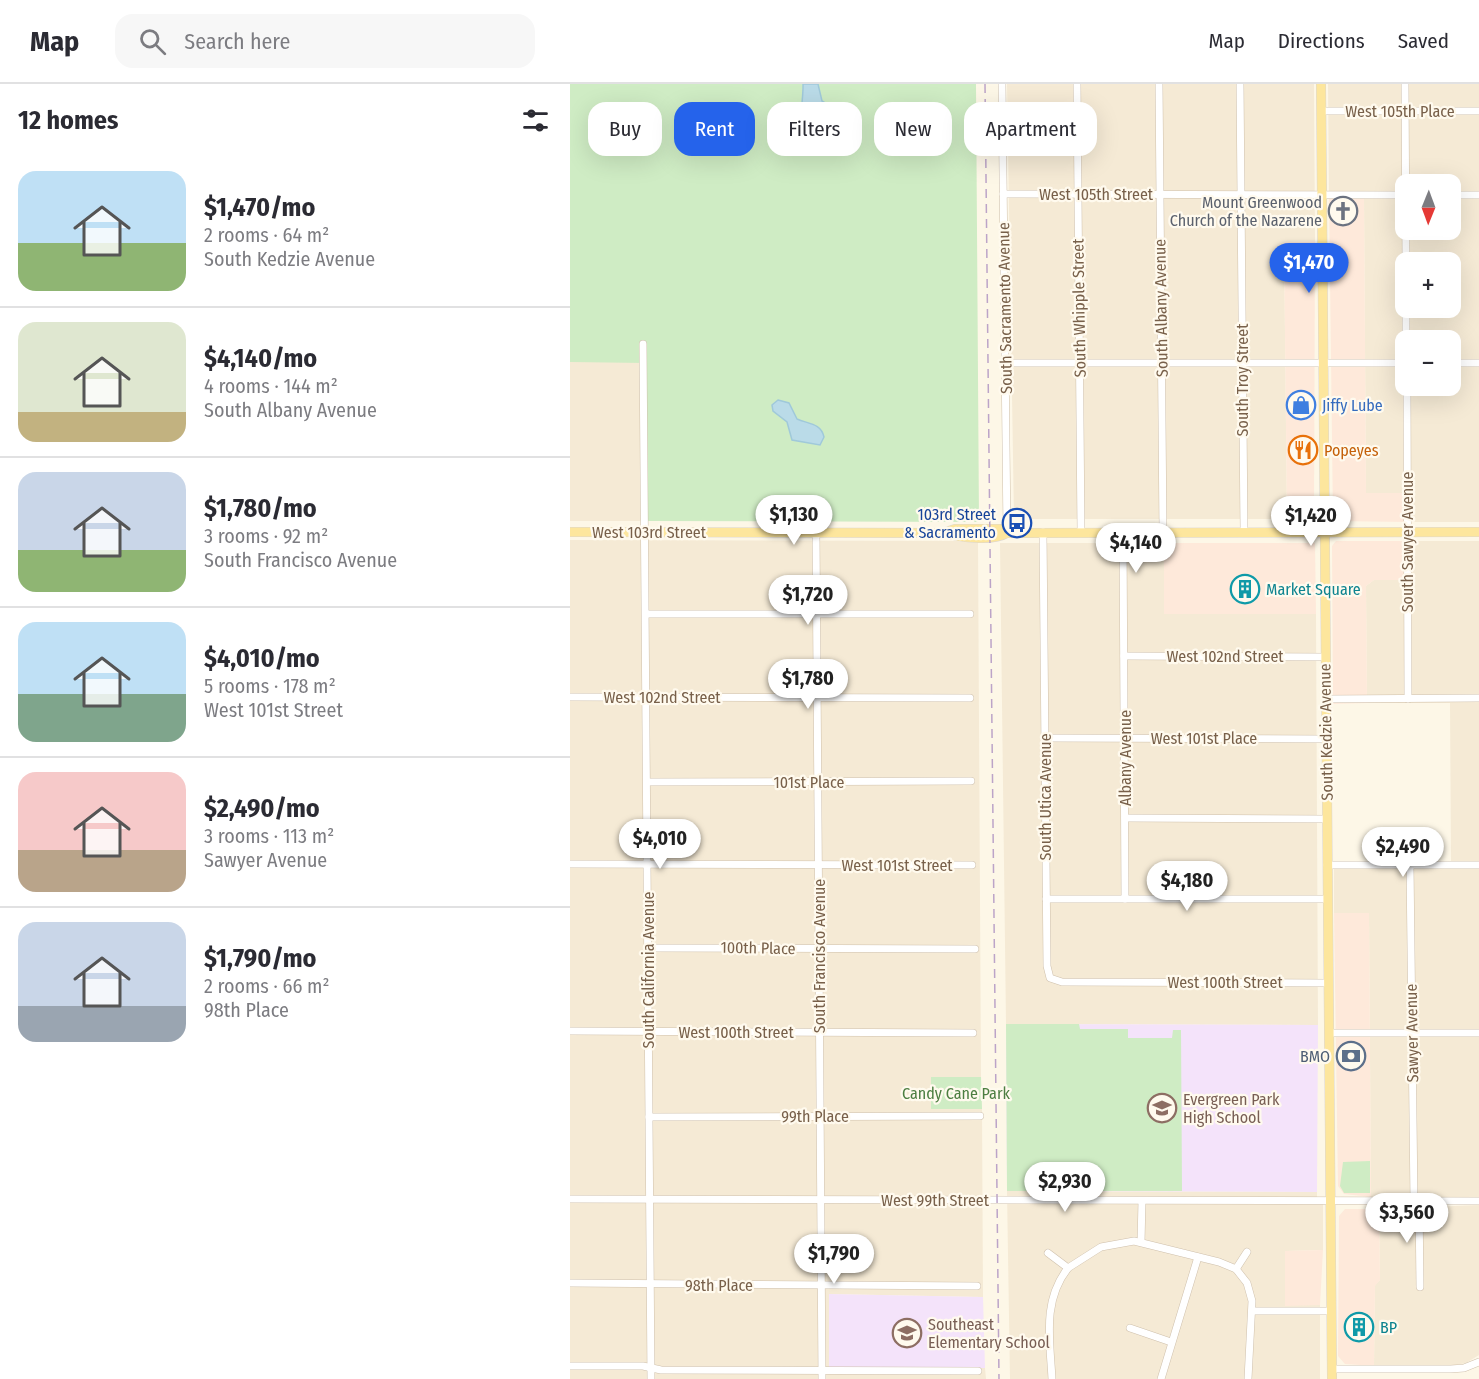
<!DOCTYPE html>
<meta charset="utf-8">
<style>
:root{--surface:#fff;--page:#f7f7f7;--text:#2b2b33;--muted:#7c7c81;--line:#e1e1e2;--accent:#2563eb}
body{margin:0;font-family:"Fira Sans Condensed",sans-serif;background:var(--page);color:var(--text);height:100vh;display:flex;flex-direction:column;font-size:22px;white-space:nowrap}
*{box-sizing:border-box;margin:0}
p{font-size:20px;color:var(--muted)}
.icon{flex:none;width:33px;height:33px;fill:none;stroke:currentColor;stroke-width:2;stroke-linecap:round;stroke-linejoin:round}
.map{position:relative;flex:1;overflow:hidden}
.side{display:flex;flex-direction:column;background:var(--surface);width:570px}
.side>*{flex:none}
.guide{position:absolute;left:18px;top:18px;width:570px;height:54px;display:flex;gap:12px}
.needle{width:39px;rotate:181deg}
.controls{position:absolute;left:825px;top:90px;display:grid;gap:12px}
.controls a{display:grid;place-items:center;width:66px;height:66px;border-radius:12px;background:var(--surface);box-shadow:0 6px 24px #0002;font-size:30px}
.price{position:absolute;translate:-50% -51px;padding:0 14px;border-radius:21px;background:#fff;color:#222;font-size:20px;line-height:39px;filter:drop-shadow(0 2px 3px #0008)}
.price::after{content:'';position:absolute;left:50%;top:36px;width:18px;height:14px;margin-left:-9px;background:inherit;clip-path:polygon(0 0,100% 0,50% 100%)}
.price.selected{background:var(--accent);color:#fff}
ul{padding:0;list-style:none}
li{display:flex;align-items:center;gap:18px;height:150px;padding:0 18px}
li+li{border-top:2px solid var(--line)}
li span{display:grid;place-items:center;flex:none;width:168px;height:120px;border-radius:18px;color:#555}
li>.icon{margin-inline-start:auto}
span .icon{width:72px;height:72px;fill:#fffc;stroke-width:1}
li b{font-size:26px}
h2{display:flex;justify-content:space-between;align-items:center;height:72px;padding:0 18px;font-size:26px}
.pill{padding:0 21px;border-radius:18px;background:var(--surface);box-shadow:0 6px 24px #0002;font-size:21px;line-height:54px}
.pill.selected{background:var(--accent);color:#fff}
header{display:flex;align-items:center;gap:36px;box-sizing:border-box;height:84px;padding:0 30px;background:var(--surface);border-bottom:2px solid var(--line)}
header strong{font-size:28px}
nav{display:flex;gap:33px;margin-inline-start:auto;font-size:21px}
.search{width:420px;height:54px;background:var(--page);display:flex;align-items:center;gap:15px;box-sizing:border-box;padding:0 21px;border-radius:18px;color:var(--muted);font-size:22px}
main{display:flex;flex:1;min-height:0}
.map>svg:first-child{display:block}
</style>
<header>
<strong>Map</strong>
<div class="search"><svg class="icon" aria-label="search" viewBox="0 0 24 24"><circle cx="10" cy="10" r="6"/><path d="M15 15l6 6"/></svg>Search here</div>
<nav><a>Map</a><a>Directions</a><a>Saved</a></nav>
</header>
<main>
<section class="side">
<h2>12 homes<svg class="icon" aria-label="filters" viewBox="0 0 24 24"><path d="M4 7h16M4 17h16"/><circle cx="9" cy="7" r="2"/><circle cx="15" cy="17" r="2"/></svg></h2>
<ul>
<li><span style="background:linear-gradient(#bfe0f5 60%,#8fb573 0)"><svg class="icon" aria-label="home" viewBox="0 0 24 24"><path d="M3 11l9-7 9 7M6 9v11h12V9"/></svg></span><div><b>$1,470/mo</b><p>2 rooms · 64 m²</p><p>South Kedzie Avenue</p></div></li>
<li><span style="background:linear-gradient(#dfe7d0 75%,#c2b280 0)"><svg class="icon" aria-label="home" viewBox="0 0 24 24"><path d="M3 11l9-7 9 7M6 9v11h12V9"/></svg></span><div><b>$4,140/mo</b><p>4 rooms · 144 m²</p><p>South Albany Avenue</p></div></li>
<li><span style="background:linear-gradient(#c9d6e8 65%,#8fb573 0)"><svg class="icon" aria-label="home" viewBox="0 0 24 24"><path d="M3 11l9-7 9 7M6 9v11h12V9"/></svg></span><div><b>$1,780/mo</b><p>3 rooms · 92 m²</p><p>South Francisco Avenue</p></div></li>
<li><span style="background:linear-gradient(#bfe0f5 60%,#7fa58c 0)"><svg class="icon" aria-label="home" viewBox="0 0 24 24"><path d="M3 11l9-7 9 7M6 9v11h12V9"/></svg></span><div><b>$4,010/mo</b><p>5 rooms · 178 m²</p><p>West 101st Street</p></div></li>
<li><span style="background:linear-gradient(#f6c9c9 65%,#b9a48a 0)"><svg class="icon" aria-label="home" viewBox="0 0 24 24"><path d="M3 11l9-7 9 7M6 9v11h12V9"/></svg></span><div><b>$2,490/mo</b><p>3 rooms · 113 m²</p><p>Sawyer Avenue</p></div></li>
<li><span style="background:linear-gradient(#c9d6e8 70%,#9aa5b1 0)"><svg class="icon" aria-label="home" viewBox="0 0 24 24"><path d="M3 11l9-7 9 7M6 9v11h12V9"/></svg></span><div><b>$1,790/mo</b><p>2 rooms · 66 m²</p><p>98th Place</p></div></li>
</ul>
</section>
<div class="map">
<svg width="909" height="1295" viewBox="0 0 909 1295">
<rect width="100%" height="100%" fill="#fdf7e7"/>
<g fill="#f5ead5" fill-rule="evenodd">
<polygon points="437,0 744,0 745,157 714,158 717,435 444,435"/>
<path d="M758,0H909V438H837L796,409L794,112L759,111ZM836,100H880V146H836ZM836,178H880V224H836ZM836,256H880V302H836Z"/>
<polygon points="0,278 75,278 77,437 0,437"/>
<polygon points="0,456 408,457 411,993 362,993 361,1024 412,1025 413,1213 260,1210 260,1284 415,1284 416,1295 0,1295"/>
<polygon points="833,457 909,457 909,1113 801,1113 799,829 764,829 764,778 881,777 880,619 797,619 796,502 804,496 834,495"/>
<polygon points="430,459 594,459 594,530 746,530 748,941 436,940"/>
<polygon points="437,1107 747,1108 747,1118 753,1118 753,1166 715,1167 715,1221 750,1221 750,1295 440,1295"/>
<polygon points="909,1121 909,1271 896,1279 886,1281 804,1282 805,1201 810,1196 809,1125"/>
</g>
<g fill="#fee9da">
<polygon points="759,111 794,112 796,409 837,409 837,438 763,437"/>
<polygon points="745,157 744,434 717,435 714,158"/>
<polygon points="766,457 833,457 834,496 804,496 796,502 797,619 763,620 762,462"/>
<polygon points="594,459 745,459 746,530 594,530"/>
<polygon points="764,829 799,829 801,1113 774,1110 768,1102"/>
<polygon points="775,1125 809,1125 810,1196 805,1202 804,1282 775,1280 768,1272 769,1132"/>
<polygon points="753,1166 750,1221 715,1222 715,1167"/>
</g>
<g fill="#f4e3fa">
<polygon points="436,940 748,941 747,1108 437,1107"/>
<polygon points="259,1210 413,1213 415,1284 259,1284"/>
</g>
<g fill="#cfecc4">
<polygon points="0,0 406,0 409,438 77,437 75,279 0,278"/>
<polygon points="436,940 509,940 510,945 558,945 558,954 602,954 603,946 611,946 612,1107 437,1107"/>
<polygon points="361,993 411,993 412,1025 361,1025"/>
<polygon points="800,1077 800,1109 774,1109 770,1102 773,1078"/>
</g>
<g fill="#badbe8" stroke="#a0c9da" stroke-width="1.5">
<path d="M233,0H248L252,17L266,26L273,41L266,54L243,68C223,57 234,19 233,0Z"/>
<path d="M208,316L219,319L227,335C238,340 251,339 254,353L250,361L222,356L217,338L203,327L202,321Z"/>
</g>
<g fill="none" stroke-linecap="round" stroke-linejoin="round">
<g stroke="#cfc0ac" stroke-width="8">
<g id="minor">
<polyline points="432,0 437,449"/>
<polyline points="507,0 511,448"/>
<polyline points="589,0 593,448"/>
<polyline points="670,0 674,447"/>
<polyline points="835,0 836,178"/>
<polyline points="751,27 909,27"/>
<polyline points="433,110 836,111"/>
<polyline points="880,111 909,111"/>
<polyline points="836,224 836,256"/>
<polyline points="73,260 81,1295"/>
<polyline points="435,279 836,279"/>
<polyline points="880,279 909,279"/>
<polyline points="837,302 838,615"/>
<polyline points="473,448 477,882 480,894 492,898 758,899"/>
<polyline points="553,448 555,815"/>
<polyline points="246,449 252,1295"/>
<polyline points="76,530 400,530"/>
<polyline points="554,572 756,573"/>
<polyline points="0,613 400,614"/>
<polyline points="756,615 909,614"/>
<polyline points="475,654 756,655"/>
<polyline points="77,698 401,697"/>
<polyline points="555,734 757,735"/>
<polyline points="0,780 402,781"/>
<polyline points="757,781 909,781"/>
<polyline points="840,781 844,1117"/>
<polyline points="476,815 758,815"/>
<polyline points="78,864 405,865"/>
<polyline points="0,947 403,949"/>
<polyline points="759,949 909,949"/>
<polyline points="79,1033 410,1032"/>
<polyline points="0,1115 909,1117"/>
<polyline points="849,1117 850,1203"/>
<polyline points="571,1158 572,1117"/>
<polyline points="478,1169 498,1184 531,1163 564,1157 649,1178 666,1185 677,1199 682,1217 678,1295"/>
<polyline points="666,1185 677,1168"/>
<polyline points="0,1199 407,1202"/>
<polyline points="682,1227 761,1227"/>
<polyline points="560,1244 601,1258"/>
<polyline points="0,1282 73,1282 91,1286 408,1287"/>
<polyline points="762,1285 881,1285 894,1284 909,1278"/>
<path d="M482,1295C480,1256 472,1217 498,1184"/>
<polyline points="591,1295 628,1173"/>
</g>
</g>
<g stroke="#dcd6d0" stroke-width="10">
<g id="major">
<polyline points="751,0 762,1295"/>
<path d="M0,448L373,449C390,453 422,458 437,449"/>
<polyline points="373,449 385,445 431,445 437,449 909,448"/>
</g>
</g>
<use href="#minor" stroke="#fff" stroke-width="7"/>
<use href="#major" stroke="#fde69d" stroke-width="9"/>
<polyline stroke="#bca4c8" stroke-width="1.5" stroke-dasharray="9 6" stroke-linecap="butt" points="415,0 429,1295"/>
</g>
<defs>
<g id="church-ring" transform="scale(1.5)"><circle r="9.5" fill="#fffaee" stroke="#6b7280" stroke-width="1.5"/><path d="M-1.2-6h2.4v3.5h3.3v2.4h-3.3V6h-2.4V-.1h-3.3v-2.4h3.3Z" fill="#6b7280"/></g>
<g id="shop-ring" transform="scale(1.5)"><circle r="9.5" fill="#fffaee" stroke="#3f7fe0" stroke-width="1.5"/><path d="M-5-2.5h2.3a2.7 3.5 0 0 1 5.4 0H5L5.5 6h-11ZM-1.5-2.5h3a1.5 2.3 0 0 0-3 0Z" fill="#3f7fe0"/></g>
<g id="restaurant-ring" transform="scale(1.5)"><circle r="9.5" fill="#fffaee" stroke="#e8710a" stroke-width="1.5"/><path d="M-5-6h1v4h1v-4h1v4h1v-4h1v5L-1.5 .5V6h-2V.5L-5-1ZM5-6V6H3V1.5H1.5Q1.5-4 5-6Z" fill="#e8710a"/></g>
<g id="bus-ring" transform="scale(1.5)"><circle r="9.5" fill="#fffaee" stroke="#1a4fb4" stroke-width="1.5"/><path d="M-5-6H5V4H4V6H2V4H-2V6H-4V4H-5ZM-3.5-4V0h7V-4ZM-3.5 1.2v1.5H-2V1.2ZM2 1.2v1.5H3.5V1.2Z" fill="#1a4fb4"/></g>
<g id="building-ring" transform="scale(1.5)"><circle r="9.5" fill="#fffaee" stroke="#0f9aa8" stroke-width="1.5"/><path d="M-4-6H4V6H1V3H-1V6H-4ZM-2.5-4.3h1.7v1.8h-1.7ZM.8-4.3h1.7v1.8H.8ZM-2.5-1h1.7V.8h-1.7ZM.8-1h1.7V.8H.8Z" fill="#0f9aa8"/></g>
<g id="bank-ring" transform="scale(1.5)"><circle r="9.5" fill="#fffaee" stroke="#5c6f8a" stroke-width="1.5"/><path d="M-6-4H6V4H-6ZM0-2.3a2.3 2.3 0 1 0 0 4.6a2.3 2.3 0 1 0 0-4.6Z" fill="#5c6f8a"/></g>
<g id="school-ring" transform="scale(1.5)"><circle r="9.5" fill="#fffaee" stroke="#8d6e63" stroke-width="1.5"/><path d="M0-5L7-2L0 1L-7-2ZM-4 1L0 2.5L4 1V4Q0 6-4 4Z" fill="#8d6e63"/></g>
</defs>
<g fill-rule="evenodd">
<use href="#church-ring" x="773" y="127"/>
<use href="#shop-ring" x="731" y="321"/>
<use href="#restaurant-ring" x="733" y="366"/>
<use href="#bus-ring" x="447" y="439"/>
<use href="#building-ring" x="675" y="505"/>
<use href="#bank-ring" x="781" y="972"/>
<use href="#school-ring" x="592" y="1024"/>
<use href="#building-ring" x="789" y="1243"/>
<use href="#school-ring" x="337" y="1249"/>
</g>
<g text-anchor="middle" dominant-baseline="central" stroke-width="4.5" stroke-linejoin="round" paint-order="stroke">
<g font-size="16" fill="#78604a" stroke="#fffaee">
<text x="830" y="27">West 105th Place</text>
<text x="526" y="110">West 105th Street</text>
<text transform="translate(435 224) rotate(-91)">South Sacramento Avenue</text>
<text transform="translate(509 224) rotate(-91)">South Whipple Street</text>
<text transform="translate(591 224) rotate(-91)">South Albany Avenue</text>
<text transform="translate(672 296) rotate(-90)">South Troy Street</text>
<text x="79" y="448">West 103rd Street</text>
<text transform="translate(837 458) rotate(-90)">South Sawyer Avenue</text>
<text x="655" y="572">West 102nd Street</text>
<text x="92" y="613">West 102nd Street</text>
<text transform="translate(756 648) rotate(-91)">South Kedzie Avenue</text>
<text x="634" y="654">West 101st Place</text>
<text transform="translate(555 674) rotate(-90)">Albany Avenue</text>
<text x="239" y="698">101st Place</text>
<text transform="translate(475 713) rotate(-90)">South Utica Avenue</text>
<text x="327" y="781">West 101st Street</text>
<text transform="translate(188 864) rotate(1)">100th Place</text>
<text transform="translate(249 872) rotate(-90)">South Francisco Avenue</text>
<text transform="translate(78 886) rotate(-90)">South California Avenue</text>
<text x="655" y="898">West 100th Street</text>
<text x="166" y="948">West 100th Street</text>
<text transform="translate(842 949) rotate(-91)">Sawyer Avenue</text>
<text x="245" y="1032">99th Place</text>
<text x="365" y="1116">West 99th Street</text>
<text x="149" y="1201">98th Place</text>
</g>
<g font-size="16" fill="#5b616d" stroke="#fffaee" text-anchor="end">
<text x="752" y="118">Mount Greenwood<tspan x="752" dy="18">Church of the Nazarene</tspan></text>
</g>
<g font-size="16" fill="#366cbe" stroke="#fffaee" text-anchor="start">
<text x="752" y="321">Jiffy Lube</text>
</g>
<g font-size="16" fill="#c56008" stroke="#fffaee" text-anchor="start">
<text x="754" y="366">Popeyes</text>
</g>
<g font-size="16" fill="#164399" stroke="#fffaee" text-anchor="end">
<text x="426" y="430">103rd Street<tspan x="426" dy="18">&amp; Sacramento</tspan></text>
</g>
<g font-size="16" fill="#0d838f" stroke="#fffaee" text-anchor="start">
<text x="696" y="505">Market Square</text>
<text x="810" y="1243">BP</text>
</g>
<g font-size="16" fill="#4e5e75" stroke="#fffaee" text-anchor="end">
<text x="760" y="972">BMO</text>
</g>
<g font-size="16" fill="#4c7e41" stroke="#fffaee">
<text x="386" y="1009">Candy Cane Park</text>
</g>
<g font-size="16" fill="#785e54" stroke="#fffaee" text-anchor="start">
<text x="613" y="1015">Evergreen Park<tspan x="613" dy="18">High School</tspan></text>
<text x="358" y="1240">Southeast<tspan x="358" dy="18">Elementary School</tspan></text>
</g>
</g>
</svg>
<div class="controls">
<a><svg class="needle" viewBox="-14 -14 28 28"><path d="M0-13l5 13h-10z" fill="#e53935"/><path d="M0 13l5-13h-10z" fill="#7c7c81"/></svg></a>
<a>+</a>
<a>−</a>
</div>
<b class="price selected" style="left:739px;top:210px">$1,470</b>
<b class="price" style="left:224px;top:462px">$1,130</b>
<b class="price" style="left:741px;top:463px">$1,420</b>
<b class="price" style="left:566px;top:490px">$4,140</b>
<b class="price" style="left:238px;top:542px">$1,720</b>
<b class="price" style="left:238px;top:626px">$1,780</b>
<b class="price" style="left:90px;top:786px">$4,010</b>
<b class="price" style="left:833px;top:794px">$2,490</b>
<b class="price" style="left:617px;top:828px">$4,180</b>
<b class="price" style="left:495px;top:1129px">$2,930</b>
<b class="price" style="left:837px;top:1160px">$3,560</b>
<b class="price" style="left:264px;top:1201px">$1,790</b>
<div class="guide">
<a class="pill">Buy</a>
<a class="pill selected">Rent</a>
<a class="pill">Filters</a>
<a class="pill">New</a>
<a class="pill">Apartment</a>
</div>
</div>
</main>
